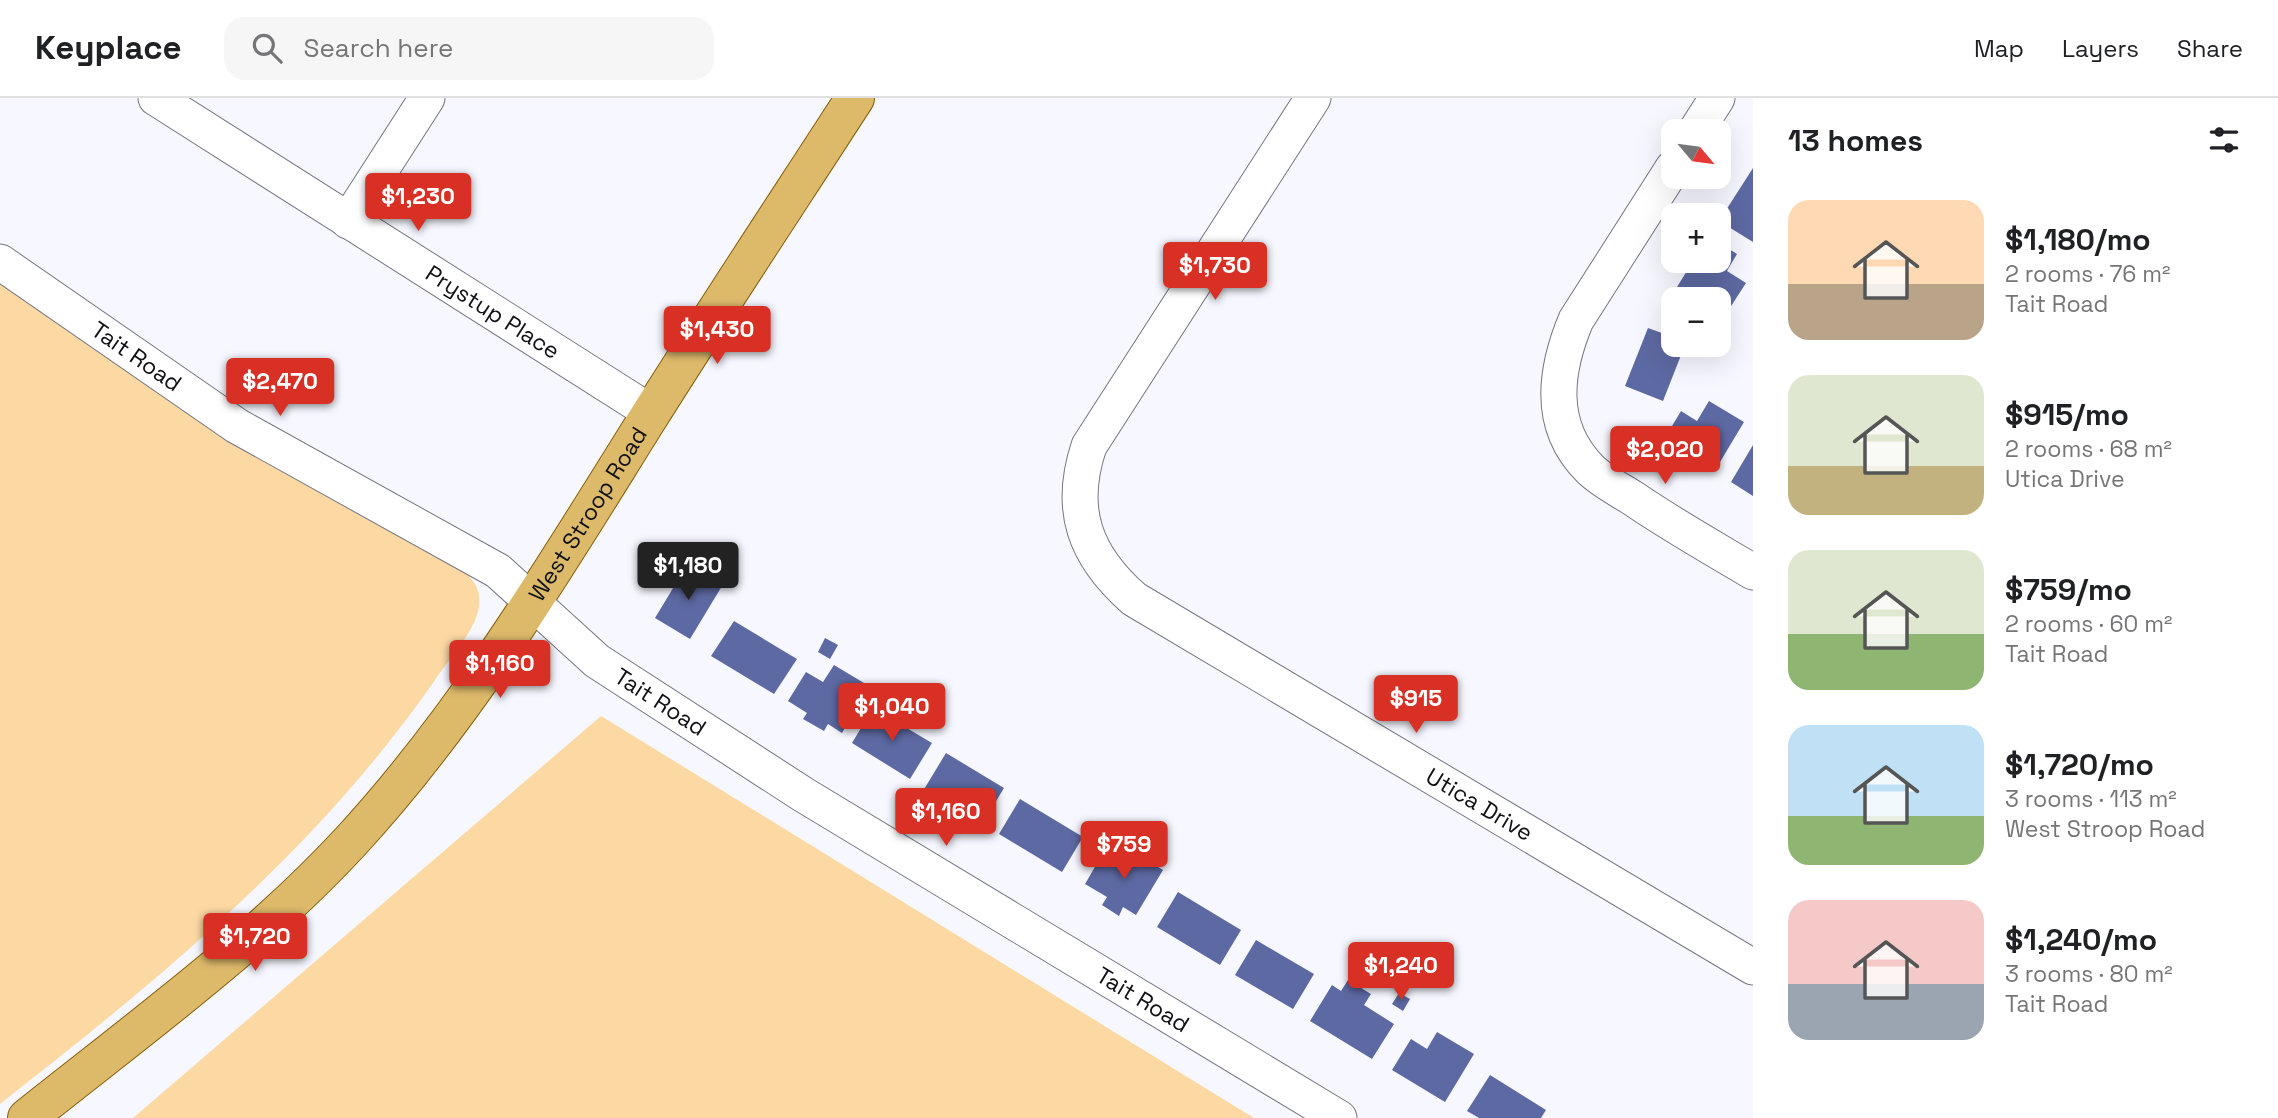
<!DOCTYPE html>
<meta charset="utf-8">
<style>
:root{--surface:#fff;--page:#f6f6f6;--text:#202124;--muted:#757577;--line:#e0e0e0;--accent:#d93025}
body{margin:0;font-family:"Space Grotesk",sans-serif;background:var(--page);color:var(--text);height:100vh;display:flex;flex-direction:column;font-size:26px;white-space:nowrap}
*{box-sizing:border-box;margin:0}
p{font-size:23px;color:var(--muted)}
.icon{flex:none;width:38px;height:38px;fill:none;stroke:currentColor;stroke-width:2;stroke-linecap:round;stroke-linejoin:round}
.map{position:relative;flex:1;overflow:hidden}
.side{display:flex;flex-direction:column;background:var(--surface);width:525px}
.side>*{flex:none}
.needle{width:46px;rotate:119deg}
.buttons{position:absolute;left:1661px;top:21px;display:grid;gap:14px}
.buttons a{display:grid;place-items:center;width:70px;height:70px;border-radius:14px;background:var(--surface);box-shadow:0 7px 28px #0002;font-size:35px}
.price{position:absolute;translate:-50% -60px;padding:0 16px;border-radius:7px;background:var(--accent);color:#fff;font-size:23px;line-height:46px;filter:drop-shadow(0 2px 4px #0008)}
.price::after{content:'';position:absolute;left:50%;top:42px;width:21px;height:16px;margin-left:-10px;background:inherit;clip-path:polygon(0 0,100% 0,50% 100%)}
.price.current{background:#222;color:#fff}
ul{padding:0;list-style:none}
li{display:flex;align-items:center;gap:21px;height:175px;padding:0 35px}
li span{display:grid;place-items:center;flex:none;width:196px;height:140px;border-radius:21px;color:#555}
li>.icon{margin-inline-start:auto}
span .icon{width:84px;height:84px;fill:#fffc;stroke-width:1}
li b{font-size:30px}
h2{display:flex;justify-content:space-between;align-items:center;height:84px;padding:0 35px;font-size:30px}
header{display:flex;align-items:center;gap:42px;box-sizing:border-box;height:98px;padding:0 35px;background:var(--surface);border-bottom:2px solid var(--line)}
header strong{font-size:33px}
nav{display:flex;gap:38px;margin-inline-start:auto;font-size:24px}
.search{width:490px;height:63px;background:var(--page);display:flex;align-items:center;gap:18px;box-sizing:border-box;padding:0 24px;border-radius:21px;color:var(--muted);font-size:26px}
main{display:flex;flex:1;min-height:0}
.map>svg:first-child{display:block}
</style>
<header>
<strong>Keyplace</strong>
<div class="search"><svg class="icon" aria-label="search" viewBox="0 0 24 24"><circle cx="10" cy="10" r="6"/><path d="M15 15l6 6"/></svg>Search here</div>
<nav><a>Map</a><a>Layers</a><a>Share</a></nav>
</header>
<main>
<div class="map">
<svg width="1753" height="1020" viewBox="0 0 1753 1020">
<rect width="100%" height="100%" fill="#f7f8ff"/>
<g fill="#fcd8a3">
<path d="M0,179L461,471C506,504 457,549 435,582C317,752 162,879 0,1006Z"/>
<polygon points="601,618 1254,1020 133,1020"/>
</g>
<g fill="#5d69a2">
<polygon points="1753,70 1753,144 1719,123"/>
<polygon points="1718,144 1737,156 1727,173 1746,185 1724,219 1718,216 1718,201 1696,201 1677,189 1693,163 1718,163"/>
<polygon points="1648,230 1673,239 1673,247 1685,247 1663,303 1625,288"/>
<polygon points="1709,303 1744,324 1714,374 1663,343 1681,313 1697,323"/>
<polygon points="1753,347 1753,398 1731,384"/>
<polygon points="687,467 722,488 690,541 655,520"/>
<polygon points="734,523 797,561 774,596 711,558"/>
<polygon points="825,540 838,547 830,561 818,554"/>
<polygon points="834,567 869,588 842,635 828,626 824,633 803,621 807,615 788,603 806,574 823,584"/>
<polygon points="873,610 932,645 910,681 852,645"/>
<polygon points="946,655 1004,690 981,728 923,693"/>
<polygon points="1020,701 1083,739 1062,774 999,736"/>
<polygon points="1128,750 1163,772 1136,817 1123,809 1119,818 1102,807 1107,799 1085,786 1102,757 1117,766"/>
<polygon points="1178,794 1241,832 1220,867 1157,829"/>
<polygon points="1256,842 1314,876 1293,911 1235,877"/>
<polygon points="1348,882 1371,896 1364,907 1394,926 1372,961 1310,923 1332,887 1341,893"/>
<polygon points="1399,895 1410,901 1403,913 1392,906"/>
<polygon points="1437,934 1474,956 1445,1004 1392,972 1411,941 1427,951"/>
<polygon points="1490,977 1546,1012 1541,1020 1479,1020 1467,1013"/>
</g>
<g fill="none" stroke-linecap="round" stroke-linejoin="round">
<g stroke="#737684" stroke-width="37">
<g id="minor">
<path id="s1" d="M156,0L652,315"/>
<path id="s2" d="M1313,0L1089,348C1068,411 1084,457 1134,501L1753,869"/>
<polyline points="1696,33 1717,0"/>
<path d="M1673,70L1576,222C1555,272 1547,328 1590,371C1602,383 1620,392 1634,401C1672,427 1713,450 1753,474"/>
<polyline points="348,123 427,0"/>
<path id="s3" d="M0,164L237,328L498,473L597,563L804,697L1339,1020"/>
</g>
</g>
<g stroke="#87600c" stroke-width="40">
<g id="major">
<path id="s4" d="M27,1020C137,932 255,847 351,743C467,617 555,469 645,325C714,215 785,108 855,0"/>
</g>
</g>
<use href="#minor" stroke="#fff" stroke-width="35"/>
<use href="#major" stroke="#ddb96a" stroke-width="38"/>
</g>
<g text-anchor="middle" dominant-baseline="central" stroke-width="7" stroke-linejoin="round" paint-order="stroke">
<g font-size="23" fill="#101116" stroke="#f7f8ff">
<text stroke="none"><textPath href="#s1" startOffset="399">Prystup Place</textPath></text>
<text stroke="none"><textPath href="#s3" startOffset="166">Tait Road</textPath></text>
<text stroke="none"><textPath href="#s4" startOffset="831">West Stroop Road</textPath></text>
<text stroke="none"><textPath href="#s3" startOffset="796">Tait Road</textPath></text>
<text stroke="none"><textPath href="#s2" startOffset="987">Utica Drive</textPath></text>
<text stroke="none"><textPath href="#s3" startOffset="1363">Tait Road</textPath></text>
</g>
</g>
</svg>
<div class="buttons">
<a><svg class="needle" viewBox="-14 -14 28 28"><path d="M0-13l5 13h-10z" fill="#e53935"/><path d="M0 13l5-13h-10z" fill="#757577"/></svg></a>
<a>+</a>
<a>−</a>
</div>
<b class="price" style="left:418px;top:135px">$1,230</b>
<b class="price" style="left:1215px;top:204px">$1,730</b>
<b class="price" style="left:717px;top:268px">$1,430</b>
<b class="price" style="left:280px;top:320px">$2,470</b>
<b class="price" style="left:1665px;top:388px">$2,020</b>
<b class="price current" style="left:688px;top:504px">$1,180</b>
<b class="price" style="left:500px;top:602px">$1,160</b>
<b class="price" style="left:1416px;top:637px">$915</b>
<b class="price" style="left:892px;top:645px">$1,040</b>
<b class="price" style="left:946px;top:750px">$1,160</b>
<b class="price" style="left:1124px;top:783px">$759</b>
<b class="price" style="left:255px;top:875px">$1,720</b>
<b class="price" style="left:1401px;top:904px">$1,240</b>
</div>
<section class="side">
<h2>13 homes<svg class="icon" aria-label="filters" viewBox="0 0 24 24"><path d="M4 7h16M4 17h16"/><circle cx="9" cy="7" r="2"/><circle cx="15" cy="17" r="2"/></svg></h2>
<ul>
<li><span style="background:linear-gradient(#ffd9b3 60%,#b9a48a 0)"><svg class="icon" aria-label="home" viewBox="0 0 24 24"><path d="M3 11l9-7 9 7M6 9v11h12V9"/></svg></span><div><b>$1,180/mo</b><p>2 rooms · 76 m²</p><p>Tait Road</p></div></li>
<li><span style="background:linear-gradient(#dfe7d0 65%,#c2b280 0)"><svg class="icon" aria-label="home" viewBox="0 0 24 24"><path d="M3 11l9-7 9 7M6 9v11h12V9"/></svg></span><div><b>$915/mo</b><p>2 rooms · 68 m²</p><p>Utica Drive</p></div></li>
<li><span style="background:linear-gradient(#dfe7d0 60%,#8fb573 0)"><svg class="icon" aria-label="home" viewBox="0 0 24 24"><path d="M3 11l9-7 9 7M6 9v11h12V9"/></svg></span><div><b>$759/mo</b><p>2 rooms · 60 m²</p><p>Tait Road</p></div></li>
<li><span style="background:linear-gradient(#bfe0f5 65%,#8fb573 0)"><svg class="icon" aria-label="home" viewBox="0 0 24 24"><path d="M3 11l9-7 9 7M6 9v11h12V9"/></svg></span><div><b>$1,720/mo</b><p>3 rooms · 113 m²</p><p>West Stroop Road</p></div></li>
<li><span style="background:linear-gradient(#f6c9c9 60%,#9aa5b1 0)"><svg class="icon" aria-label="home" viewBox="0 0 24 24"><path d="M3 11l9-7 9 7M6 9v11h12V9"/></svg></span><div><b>$1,240/mo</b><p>3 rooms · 80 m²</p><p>Tait Road</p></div></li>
</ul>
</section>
</main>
